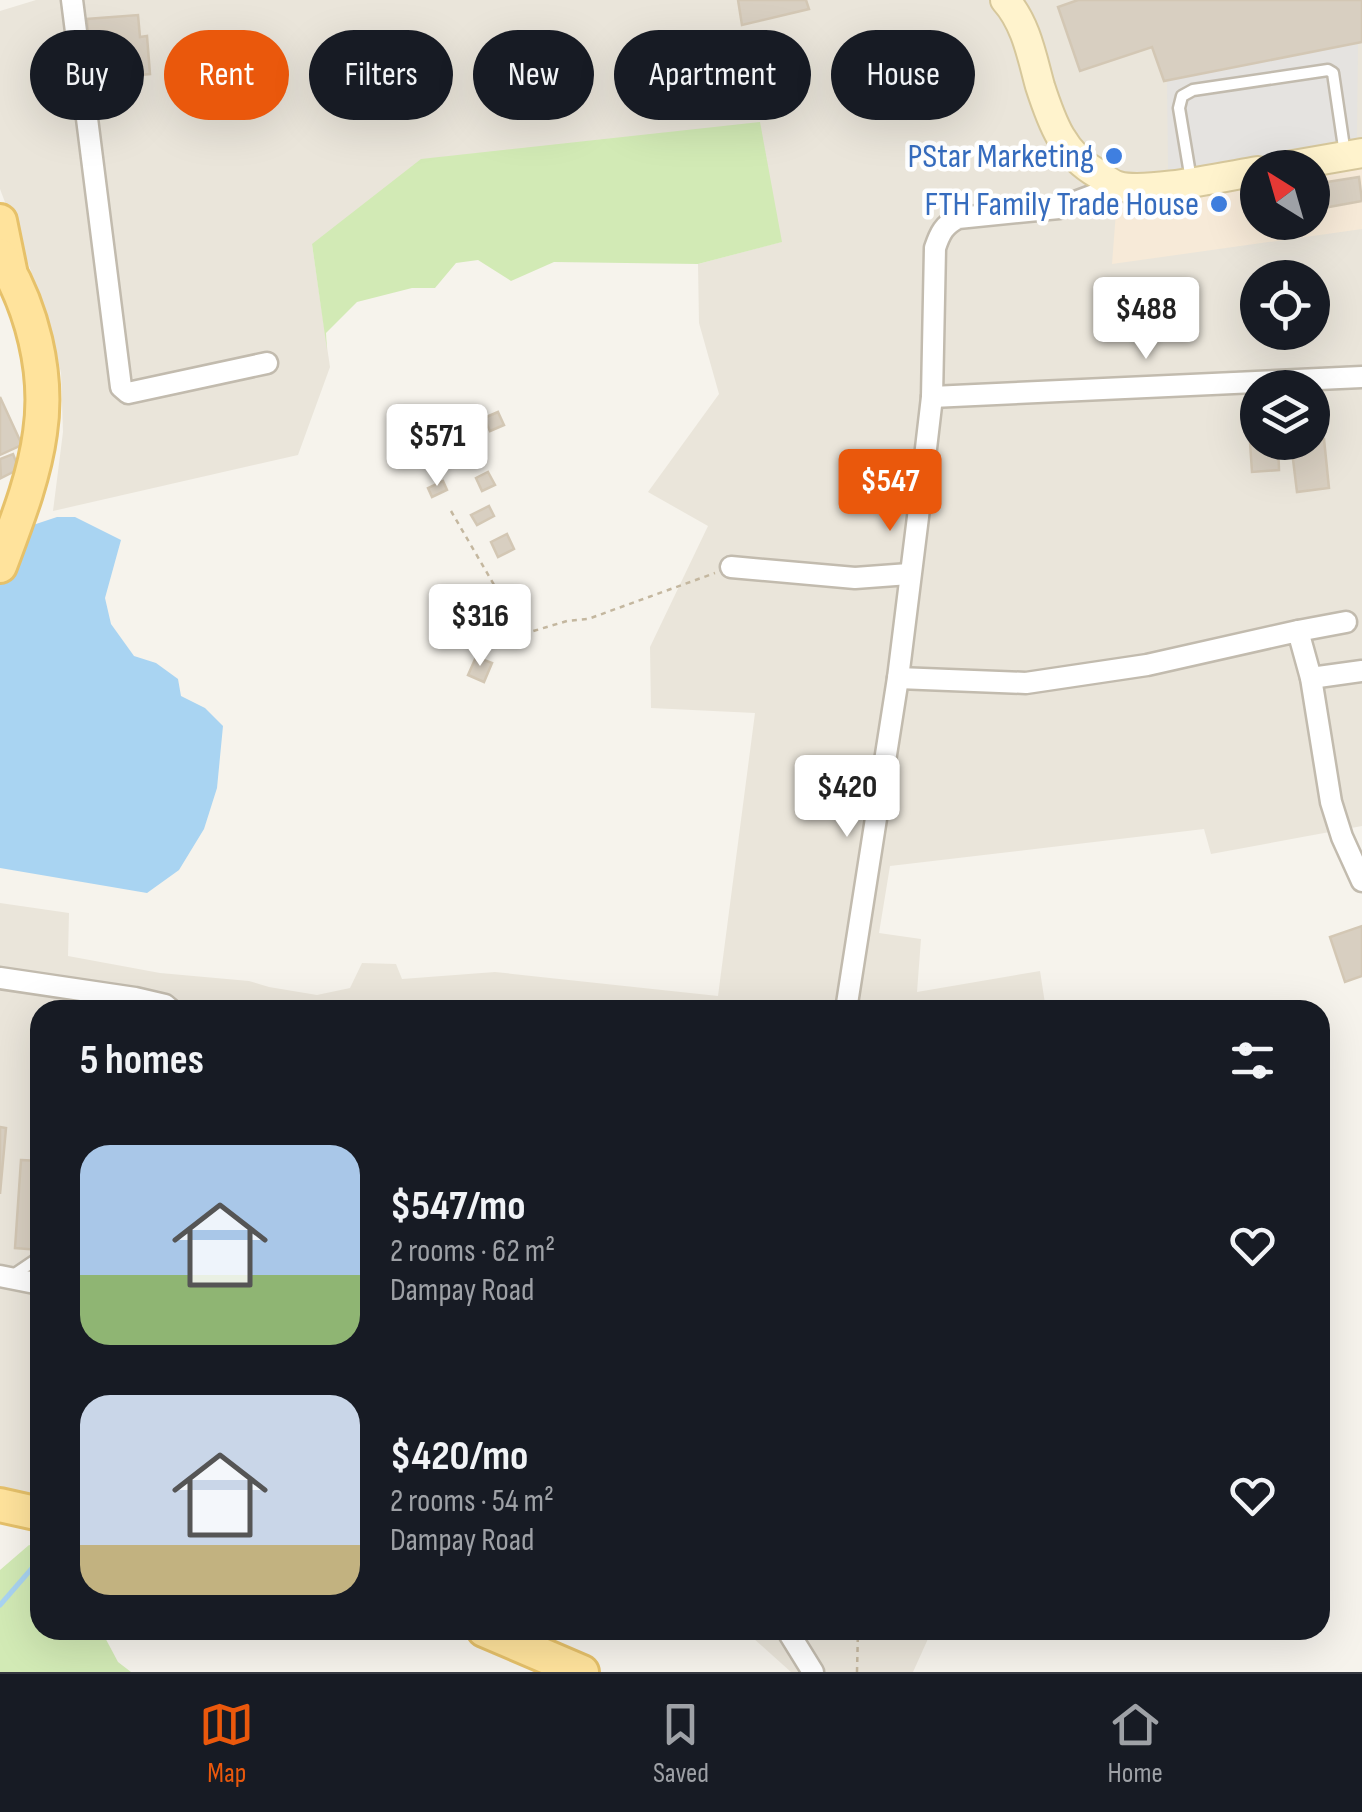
<!DOCTYPE html>
<meta charset="utf-8">
<style>
:root{--surface:#171b24;--page:#242831;--text:#f1f3f6;--muted:#9ea1a6;--line:#363941;--accent:#ea580c}
body{margin:0;font-family:"Sofia Sans Condensed",sans-serif;background:var(--page);color:var(--text);height:100vh;display:flex;flex-direction:column;font-size:38px;white-space:nowrap}
*{box-sizing:border-box;margin:0}
p{font-size:32px;color:var(--muted)}
.icon{flex:none;width:55px;height:55px;fill:none;stroke:currentColor;stroke-width:2;stroke-linecap:round;stroke-linejoin:round}
.map{position:relative;flex:1;overflow:hidden}
.details{position:absolute;left:30px;top:1000px;width:1300px;height:640px;display:flex;flex-direction:column;background:var(--surface);border-radius:30px;box-shadow:0 10px 40px #0002}
.details>*{flex:none}
.banner{position:absolute;left:30px;top:30px;width:1302px;height:90px;display:flex;gap:20px}
.needle{width:65px;rotate:323deg}
.controls{position:absolute;left:1240px;top:150px;display:grid;gap:20px}
.controls a{display:grid;place-items:center;width:90px;height:90px;border-radius:50%;background:var(--surface);box-shadow:0 10px 40px #0002;font-size:50px}
.price{position:absolute;translate:-50% -85px;padding:0 22px;border-radius:10px;background:#fff;color:#222;font-size:32px;line-height:65px;filter:drop-shadow(0 2px 5px #0008)}
.price::after{content:'';position:absolute;left:50%;top:60px;width:30px;height:22px;margin-left:-15px;background:inherit;clip-path:polygon(0 0,100% 0,50% 100%)}
.price.active{background:var(--accent);color:#fff}
ul{padding:0;list-style:none}
li{display:flex;align-items:center;gap:30px;height:250px;padding:0 50px}
li span{display:grid;place-items:center;flex:none;width:280px;height:200px;border-radius:30px;color:#555}
li>.icon{margin-inline-start:auto}
span .icon{width:120px;height:120px;fill:#fffc;stroke-width:1}
li b{font-size:42px}
h2{display:flex;justify-content:space-between;align-items:center;height:120px;padding:0 50px;font-size:42px}
.chip{padding:0 35px;border-radius:45px;background:var(--surface);box-shadow:0 10px 40px #0002;font-size:35px;line-height:90px}
.chip.active{background:var(--accent);color:#fff}
.tabs{display:flex;justify-content:space-around;align-items:center;height:140px;border-top:2px solid var(--line);background:var(--surface);font-size:28px;color:var(--muted)}
.tabs a{display:grid;justify-items:center;gap:5px}
.tabs .active{color:var(--accent)}
.map>svg:first-child{display:block}
</style>
<div class="map">
<svg width="1362" height="1672" viewBox="0 0 1362 1672">
<rect width="100%" height="100%" fill="#f6f3ec"/>
<g fill="#eae5da" fill-rule="evenodd">
<path d="M36,0H1362V826L1211,854L1204,829L890,866L879,933L921,939L917,992L1040,971L1046,1010H40V1504L0,1495V903L69,913L68,956L160,973L249,981L269,987L317,995L350,988L362,963L396,964L402,979L495,972L718,996L755,713L651,708L650,647L708,526L648,492L719,394L699,323L698,264L781,242L312,244L330,367L298,455L53,511L63,432L61,373L48,316L0,189V11ZM1258,168H1312V222H1258ZM1258,278H1312V332H1258ZM1258,388H1312V442H1258Z"/>
<polygon points="744,1630 932,1630 913,1672 791,1672"/>
</g>
<polygon fill="#f7ead8" points="1362,154 1362,229 1112,264 1118,186 1257,171 1258,222 1312,222 1312,168"/>
<g fill="#d2eab5">
<polygon points="760,122 782,242 698,264 554,262 511,281 478,260 456,263 435,288 412,288 357,302 326,333 327,350 312,244 421,159"/>
<polygon points="29,1545 40,1548 40,1630 101,1630 118,1662 131,1672 0,1672 0,1570"/>
</g>
<polygon fill="#e5e3e0" points="1358,44 1357,140 1168,173 1167,79"/>
<polygon fill="#a9d4f2" points="57,517 75,517 121,540 105,598 111,624 134,656 156,663 178,679 181,696 205,708 223,726 217,788 204,829 179,870 147,893 0,868 0,536"/>
<g fill="none" stroke-linecap="round" stroke-linejoin="round">
<polyline stroke="#a9d4f2" stroke-width="5" points="0,1605 40,1559"/>
</g>
<g fill="#d8cfc1" stroke="#d3c7b4" stroke-width="2.5">
<polygon points="738,0 806,0 809,9 742,25"/>
<polygon points="1078,0 1362,0 1362,42 1164,81 1152,47 1080,71 1058,7"/>
<polygon points="138,15 140,37 147,36 150,74 92,79 87,19"/>
<polygon points="1359,177 1362,201 1318,209 1314,184"/>
<polygon points="0,397 22,445 0,455"/>
<polygon points="498,412 504,425 490,431 484,418"/>
<polygon points="1248,412 1258,412 1258,442 1278,442 1279,470 1252,472"/>
<polygon points="474,414 482,432 462,441 458,431 443,438 440,429"/>
<polygon points="1324,439 1329,488 1297,492 1291,443"/>
<polygon points="13,454 19,469 1,478 0,459"/>
<polygon points="488,472 495,485 482,491 476,478"/>
<polygon points="443,481 447,490 432,497 428,488"/>
<polygon points="489,506 494,516 477,525 471,515"/>
<polygon points="507,534 514,549 498,557 491,542"/>
<polygon points="476,657 492,663 484,682 468,675"/>
<polygon points="1362,926 1362,976 1345,982 1330,937"/>
<polygon points="0,1127 6,1128 0,1194"/>
<polygon points="21,1160 40,1161 40,1250 15,1248"/>
</g>
<g fill="none" stroke-linecap="round" stroke-linejoin="round">
<g stroke="#c2bbae" stroke-width="15">
<g id="service">
<polyline points="1191,180 1179,108 1182,96 1193,90 1328,70 1333,73 1345,154"/>
<polyline points="12,1276 40,1257"/>
</g>
</g>
<g stroke="#c2bbae" stroke-width="25">
<g id="minor">
<polyline points="72,0 121,387 128,393 267,363"/>
<polyline points="932,397 1362,377"/>
<polyline points="731,567 855,578 909,574"/>
<polyline points="1298,631 1346,622"/>
<polyline points="898,678 1026,683 1147,665 1298,631 1311,678 1331,802 1342,837 1362,881"/>
<polyline points="1311,678 1362,671"/>
<polyline points="0,978 135,998 165,1005 171,1010"/>
<path d="M846,1010L898,678L918,517L932,397L935,248C940,233 944,225 958,218L1059,208L1118,186"/>
<polyline points="0,1276 40,1284"/>
<polyline points="787,1630 813,1672"/>
</g>
</g>
<g stroke="#d6c79b" stroke-width="32">
<g id="secondary">
<path d="M1005,0C1026,23 1032,57 1040,86C1052,123 1063,154 1098,174C1104,178 1111,184 1118,186C1145,194 1227,176 1258,171"/>
<polyline points="1276,168 1362,153"/>
</g>
</g>
<g stroke="#e6c16a" stroke-width="38">
<g id="primary">
<polyline points="0,221 10,270"/>
<path d="M0,255C32,306 49,373 40,433C34,478 16,523 0,566"/>
<polyline points="0,1505 40,1514"/>
<polyline points="484,1630 582,1672"/>
</g>
</g>
<g stroke="#c4b79f" stroke-width="2.5" stroke-dasharray="5 5" stroke-linecap="butt">
<polyline points="451,511 518,626 530,632 567,621 588,619 715,573"/>
<polyline points="857,1672 858,1630"/>
</g>
<use href="#service" stroke="#fff" stroke-width="10"/>
<use href="#minor" stroke="#fff" stroke-width="20"/>
<use href="#secondary" stroke="#fff3cd" stroke-width="28"/>
<use href="#primary" stroke="#ffe39c" stroke-width="32"/>
</g>
<g fill="#3f7fe0" stroke="#fff" stroke-width="4">
<circle cx="1114" cy="156" r="10"/>
<circle cx="1219" cy="204" r="10"/>
</g>
<g text-anchor="middle" dominant-baseline="central" stroke-width="9" stroke-linejoin="round" paint-order="stroke">
<g font-size="35" fill="#366cbe" stroke="#fff" text-anchor="end">
<text x="1094" y="156">PStar Marketing</text>
<text x="1199" y="204">FTH Family Trade House</text>
</g>
</g>
</svg>
<div class="controls">
<a><svg class="needle" viewBox="-14 -14 28 28"><path d="M0-13l5 13h-10z" fill="#e53935"/><path d="M0 13l5-13h-10z" fill="#9ea1a6"/></svg></a>
<a><svg class="icon" aria-label="locate" viewBox="0 0 24 24"><circle cx="12" cy="12" r="6"/><path d="M12 2v4M12 18v4M2 12h4M18 12h4"/></svg></a>
<a><svg class="icon" aria-label="layers" viewBox="0 0 24 24"><path d="M12 4l9 5-9 5-9-5zM3 14l9 5 9-5"/></svg></a>
</div>
<b class="price" style="left:1146px;top:362px">$488</b>
<b class="price" style="left:437px;top:489px">$571</b>
<b class="price active" style="left:890px;top:534px">$547</b>
<b class="price" style="left:480px;top:669px">$316</b>
<b class="price" style="left:847px;top:840px">$420</b>
<div class="banner">
<a class="chip">Buy</a>
<a class="chip active">Rent</a>
<a class="chip">Filters</a>
<a class="chip">New</a>
<a class="chip">Apartment</a>
<a class="chip">House</a>
</div>
<section class="details">
<h2>5 homes<svg class="icon" aria-label="filters" viewBox="0 0 24 24"><path d="M4 7h16M4 17h16"/><circle cx="9" cy="7" r="2"/><circle cx="15" cy="17" r="2"/></svg></h2>
<ul>
<li><span style="background:linear-gradient(#a9c7e8 65%,#8fb573 0)"><svg class="icon" aria-label="home" viewBox="0 0 24 24"><path d="M3 11l9-7 9 7M6 9v11h12V9"/></svg></span><div><b>$547/mo</b><p>2 rooms · 62 m²</p><p>Dampay Road</p></div><svg class="icon" aria-label="heart" viewBox="0 0 24 24"><path d="M12 20l-8-8c-3-5 5-10 8-4 3-6 11-1 8 4z"/></svg></li>
<li><span style="background:linear-gradient(#c9d6e8 75%,#c2b280 0)"><svg class="icon" aria-label="home" viewBox="0 0 24 24"><path d="M3 11l9-7 9 7M6 9v11h12V9"/></svg></span><div><b>$420/mo</b><p>2 rooms · 54 m²</p><p>Dampay Road</p></div><svg class="icon" aria-label="heart" viewBox="0 0 24 24"><path d="M12 20l-8-8c-3-5 5-10 8-4 3-6 11-1 8 4z"/></svg></li>
</ul>
</section>
</div>
<nav class="tabs">
<a class="active"><svg class="icon" aria-label="map" viewBox="0 0 24 24"><path d="M3 6l6-2 6 2 6-2v14l-6 2-6-2-6 2zM9 4v14M15 6v14"/></svg>Map</a>
<a><svg class="icon" aria-label="saved" viewBox="0 0 24 24"><path d="M7 4h10v16l-5-4-5 4z"/></svg>Saved</a>
<a><svg class="icon" aria-label="home" viewBox="0 0 24 24"><path d="M3 11l9-7 9 7M6 9v11h12V9"/></svg>Home</a>
</nav>
